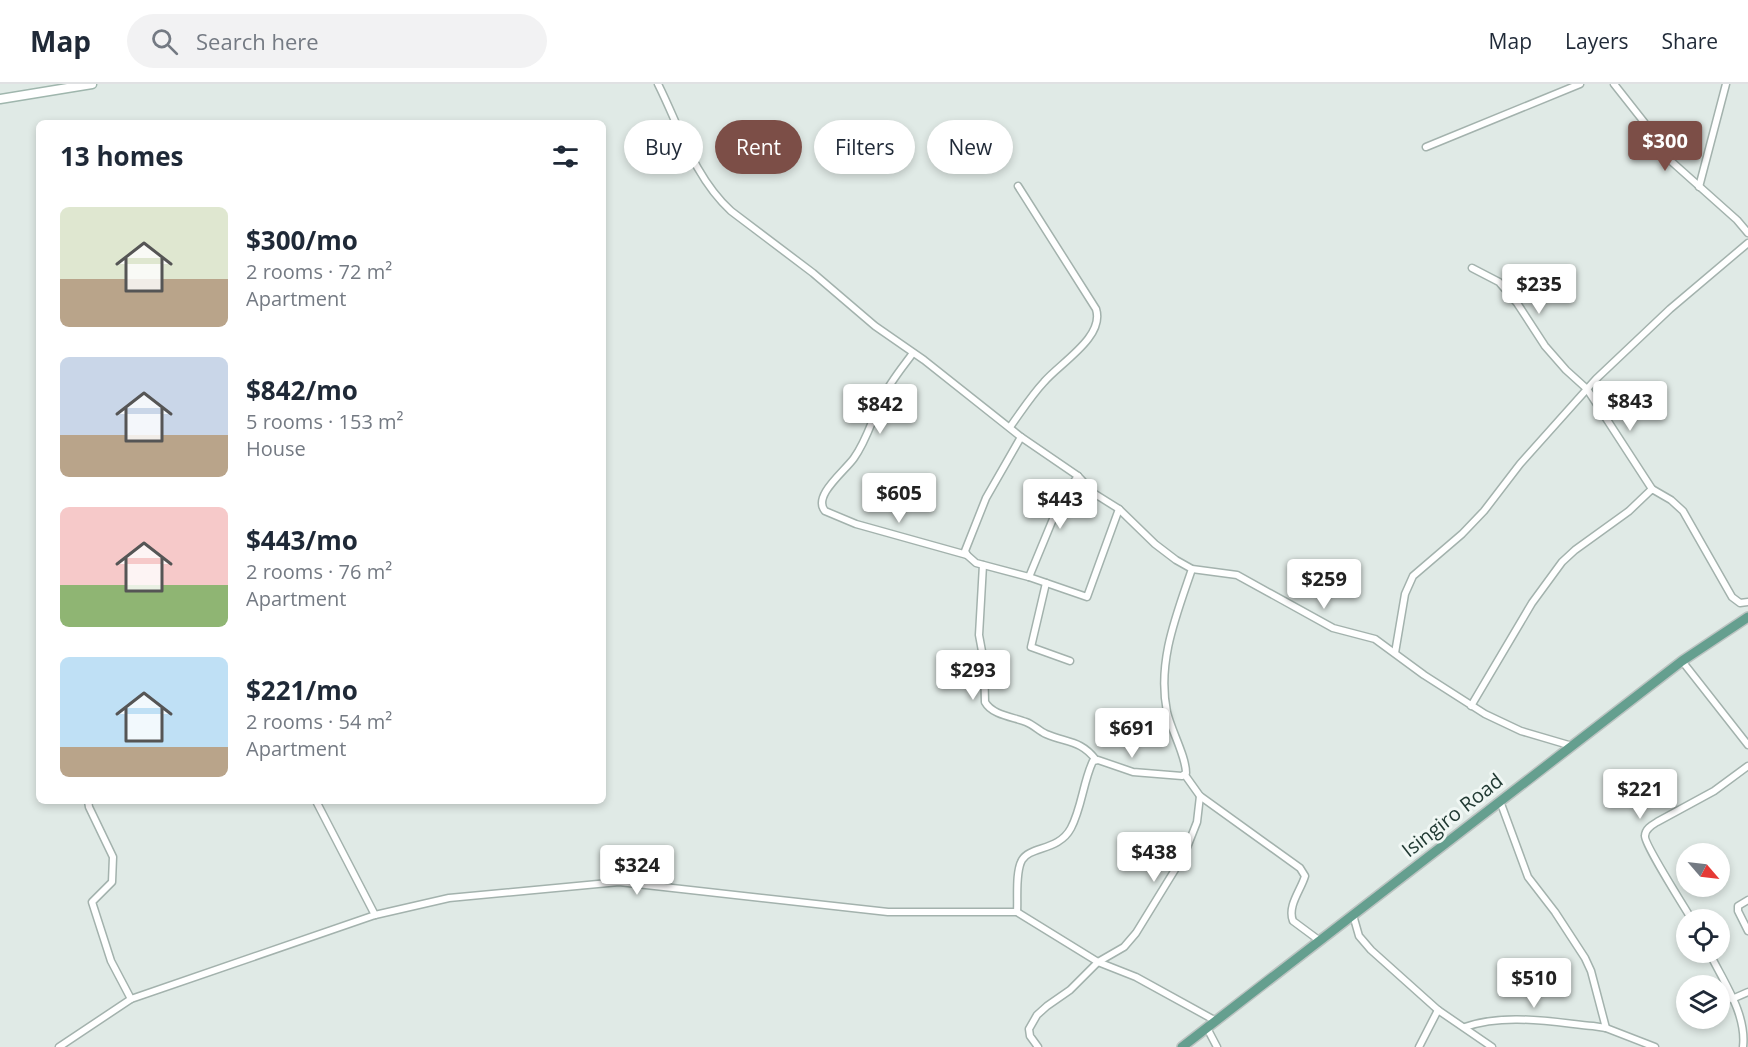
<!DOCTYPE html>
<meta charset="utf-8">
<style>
:root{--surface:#fff;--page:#f2f2f3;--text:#1f2937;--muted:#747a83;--line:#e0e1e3;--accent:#7c4e47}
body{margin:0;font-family:"Open Sans",sans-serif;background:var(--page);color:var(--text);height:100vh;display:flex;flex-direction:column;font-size:22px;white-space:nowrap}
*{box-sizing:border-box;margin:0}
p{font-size:20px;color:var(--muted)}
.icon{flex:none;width:33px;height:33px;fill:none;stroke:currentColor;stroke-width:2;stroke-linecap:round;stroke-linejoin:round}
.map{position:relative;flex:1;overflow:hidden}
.side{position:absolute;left:36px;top:36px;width:570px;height:684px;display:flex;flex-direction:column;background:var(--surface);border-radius:9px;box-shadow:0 3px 9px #0003}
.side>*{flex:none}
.guide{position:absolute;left:624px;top:36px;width:570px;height:54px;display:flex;gap:12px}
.needle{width:39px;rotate:118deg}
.controls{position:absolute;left:1676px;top:759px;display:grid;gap:12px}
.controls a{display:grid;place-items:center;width:54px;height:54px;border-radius:50%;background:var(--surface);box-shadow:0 3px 9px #0003;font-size:30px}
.price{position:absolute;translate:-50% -51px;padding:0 14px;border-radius:6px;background:#fff;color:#222;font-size:20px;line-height:39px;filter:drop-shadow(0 2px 3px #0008)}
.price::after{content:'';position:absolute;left:50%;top:36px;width:18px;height:14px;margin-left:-9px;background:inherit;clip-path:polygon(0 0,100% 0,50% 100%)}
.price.active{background:var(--accent);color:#fff}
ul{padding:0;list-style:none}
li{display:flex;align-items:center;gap:18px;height:150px;padding:0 24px}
li span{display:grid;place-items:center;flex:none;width:168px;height:120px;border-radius:9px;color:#555}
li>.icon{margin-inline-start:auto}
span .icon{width:72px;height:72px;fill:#fffc;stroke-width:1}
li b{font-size:26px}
h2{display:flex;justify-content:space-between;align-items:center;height:72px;padding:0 24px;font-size:26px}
.tag{padding:0 21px;border-radius:27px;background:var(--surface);box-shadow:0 3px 9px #0003;font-size:21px;line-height:54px}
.tag.active{background:var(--accent);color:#fff}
header{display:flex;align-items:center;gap:36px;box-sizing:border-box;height:84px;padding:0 30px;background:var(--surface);border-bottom:2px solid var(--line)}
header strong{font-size:28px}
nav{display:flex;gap:33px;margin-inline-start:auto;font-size:21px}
.search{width:420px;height:54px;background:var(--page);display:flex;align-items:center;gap:15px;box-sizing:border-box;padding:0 21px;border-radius:33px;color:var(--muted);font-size:22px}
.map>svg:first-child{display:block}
</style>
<header>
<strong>Map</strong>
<div class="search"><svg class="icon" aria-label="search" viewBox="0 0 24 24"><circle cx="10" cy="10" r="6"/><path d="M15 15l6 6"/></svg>Search here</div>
<nav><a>Map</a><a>Layers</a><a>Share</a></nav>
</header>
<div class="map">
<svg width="1748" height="963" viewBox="0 0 1748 963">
<rect width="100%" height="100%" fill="#e0eae6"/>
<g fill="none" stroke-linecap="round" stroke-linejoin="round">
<g stroke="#a3b2ad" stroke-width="9">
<g id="street">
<path d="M658,0C680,44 694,93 731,127L813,189L875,242L924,276L1021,353L1078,392L1095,410L1119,425L1155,460L1176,476L1192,485L1237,491L1333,544L1375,555L1424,591L1485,630L1521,647L1572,662"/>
<polyline points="1614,0 1644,38 1672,78 1737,136 1748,149"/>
<polyline points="1426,63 1580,0"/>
<polyline points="1699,103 1726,0"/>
<polyline points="1472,184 1499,198 1517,219 1545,262 1566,286 1587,305 1652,405"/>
<path d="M913,269C902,284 890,298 882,315C872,335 867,356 854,374C845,387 812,412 825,427L856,440L967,471L976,479L1029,493L1087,513L1119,425"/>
<path d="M1010,343C1021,328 1031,312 1044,298C1060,279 1105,253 1096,225L1018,102"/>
<polyline points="967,471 965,467 986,414 1021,353"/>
<path d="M983,481L979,551L984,578L985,618C992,631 1013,633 1026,638C1034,641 1039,647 1046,650C1067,659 1081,656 1096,676"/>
<polyline points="1029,493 1060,418 1078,392"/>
<polyline points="1046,499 1031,563 1070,577"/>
<polyline points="1395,569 1405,510 1413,492 1462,450 1484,427 1520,380 1596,295 1670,225 1748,159"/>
<polyline points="1682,577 1748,661"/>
<polyline points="1471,622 1532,519 1562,478 1575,466 1629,427 1652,405 1671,416 1683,427 1732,513 1740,519 1748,518"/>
<path d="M1185,691L1200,712L1300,784L1305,792C1301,806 1287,822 1293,837L1320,857"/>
<polyline points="88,717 89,723 113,773 112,798 92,818 111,877 131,915"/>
<polyline points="316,717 375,831"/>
<polyline points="1500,717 1528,793 1555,828 1585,874 1591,887 1606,944"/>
<polyline points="1748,816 1738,822 1738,827 1748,847"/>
<path d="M1017,828C1018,815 1015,788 1022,776C1030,762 1059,767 1071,744C1082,723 1083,698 1093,677L1098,676L1133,688L1182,692L1186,689C1186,672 1171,646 1167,628C1157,578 1176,532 1192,485"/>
<polyline points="1353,831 1359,852 1371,866 1438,926 1492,963"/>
<path d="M1692,836C1685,824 1644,760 1645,752C1645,745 1652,741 1657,738L1714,707L1748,682"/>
<path d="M1709,868C1723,897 1747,930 1743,963"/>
<polyline points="1732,915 1748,908"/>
<path d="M1465,943C1505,929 1551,938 1593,942L1606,944L1655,963"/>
<polyline points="1207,944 1217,963"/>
<polyline points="59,963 131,915 375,831 449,814 619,798 888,828 1017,828 1098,878 1136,893 1216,937"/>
<polyline points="1038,963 1030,952 1029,945 1037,931 1047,922 1070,906 1098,878 1124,863 1136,849 1184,771 1197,738 1200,712"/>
<polyline points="1419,963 1438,926"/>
</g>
</g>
<g stroke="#9fb6ad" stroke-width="11">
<polyline id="secondary" points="0,15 92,0"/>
</g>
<g stroke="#bcc4c2" stroke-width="12">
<polyline id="primary" points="1182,963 1682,577 1748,533"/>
</g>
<use href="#street" stroke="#fff" stroke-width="6"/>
<use href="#secondary" stroke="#fff" stroke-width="8"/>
<use href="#primary" stroke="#659f8f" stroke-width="9"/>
</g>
<g text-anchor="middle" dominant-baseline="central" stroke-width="6" stroke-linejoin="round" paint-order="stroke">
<g font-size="20" fill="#213a33" stroke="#f0f7f4">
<text transform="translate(1452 731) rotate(-38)">Isingiro Road</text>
</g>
</g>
</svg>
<div class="controls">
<a><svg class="needle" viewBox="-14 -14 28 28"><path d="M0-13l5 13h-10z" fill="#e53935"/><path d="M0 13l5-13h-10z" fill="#747a83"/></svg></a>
<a><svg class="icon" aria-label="locate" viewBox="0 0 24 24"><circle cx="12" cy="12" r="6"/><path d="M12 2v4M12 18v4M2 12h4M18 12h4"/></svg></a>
<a><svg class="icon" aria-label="layers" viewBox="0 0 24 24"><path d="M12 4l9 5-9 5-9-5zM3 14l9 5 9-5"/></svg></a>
</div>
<b class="price active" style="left:1665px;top:88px">$300</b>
<b class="price" style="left:1539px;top:231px">$235</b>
<b class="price" style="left:1630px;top:348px">$843</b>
<b class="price" style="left:880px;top:351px">$842</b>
<b class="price" style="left:899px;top:440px">$605</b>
<b class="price" style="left:1060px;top:446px">$443</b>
<b class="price" style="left:1324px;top:526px">$259</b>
<b class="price" style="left:973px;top:617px">$293</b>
<b class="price" style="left:1132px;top:675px">$691</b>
<b class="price" style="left:1640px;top:736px">$221</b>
<b class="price" style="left:1154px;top:799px">$438</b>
<b class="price" style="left:637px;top:812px">$324</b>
<b class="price" style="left:1534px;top:925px">$510</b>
<div class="guide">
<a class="tag">Buy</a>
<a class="tag active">Rent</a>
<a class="tag">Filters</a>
<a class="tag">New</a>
</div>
<section class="side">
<h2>13 homes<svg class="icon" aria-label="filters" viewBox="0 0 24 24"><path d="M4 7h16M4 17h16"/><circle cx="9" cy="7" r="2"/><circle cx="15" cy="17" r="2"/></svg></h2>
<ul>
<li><span style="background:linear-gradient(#dfe7d0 60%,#b9a48a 0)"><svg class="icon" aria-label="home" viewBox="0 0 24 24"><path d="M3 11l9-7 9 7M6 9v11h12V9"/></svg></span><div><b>$300/mo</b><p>2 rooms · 72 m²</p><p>Apartment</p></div></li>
<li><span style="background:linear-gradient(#c9d6e8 65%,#b9a48a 0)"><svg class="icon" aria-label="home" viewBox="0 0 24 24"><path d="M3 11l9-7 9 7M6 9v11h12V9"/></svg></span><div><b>$842/mo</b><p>5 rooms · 153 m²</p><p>House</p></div></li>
<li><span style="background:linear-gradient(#f6c9c9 65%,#8fb573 0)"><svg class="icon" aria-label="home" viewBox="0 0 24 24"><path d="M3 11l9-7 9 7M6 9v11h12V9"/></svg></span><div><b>$443/mo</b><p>2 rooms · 76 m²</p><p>Apartment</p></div></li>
<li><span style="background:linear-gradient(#bfe0f5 75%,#b9a48a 0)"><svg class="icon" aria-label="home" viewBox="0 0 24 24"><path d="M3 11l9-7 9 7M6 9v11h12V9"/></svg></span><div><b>$221/mo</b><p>2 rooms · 54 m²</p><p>Apartment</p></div></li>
</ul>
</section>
</div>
